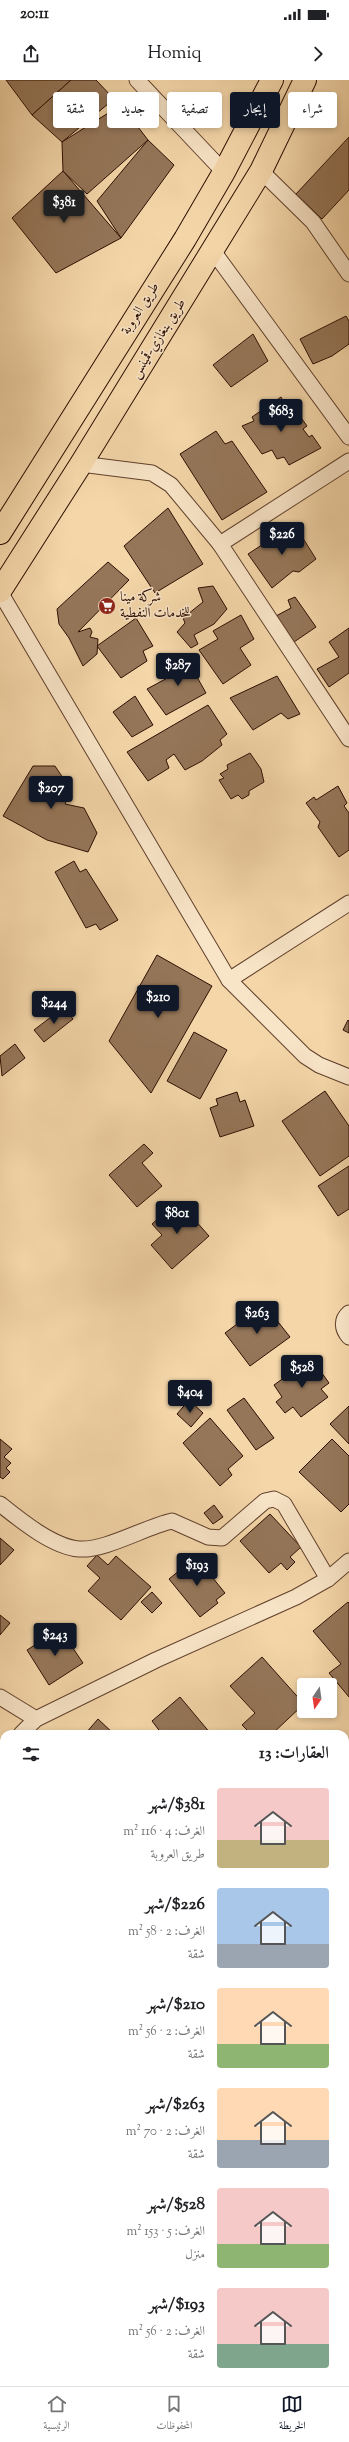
<!DOCTYPE html>
<html lang="ar">
<meta charset="utf-8">
<style>
:root{--surface:#fff;--page:#f2f2f2;--text:#202124;--muted:#757577;--line:#e0e0e0;--accent:#111827}
body{margin:0;font-family:"Sorts Mill Goudy",Amiri,serif;background:var(--page);color:var(--text);direction:rtl;height:100vh;display:flex;flex-direction:column;font-size:15px;white-space:nowrap}
*{box-sizing:border-box;margin:0}
p{font-size:13px;color:var(--muted)}
.icon{flex:none;width:22px;height:22px;fill:none;stroke:currentColor;stroke-width:2;stroke-linecap:round;stroke-linejoin:round}
.map{position:relative;flex:1;overflow:hidden;direction:ltr}
.panel{position:absolute;left:0px;top:1650px;width:349px;height:656px;display:flex;flex-direction:column;background:var(--surface);border-radius:12px 12px 0 0;box-shadow:0 2px 6px #0003;direction:rtl}
.panel>*{flex:none}
.top-card{position:absolute;left:12px;top:12px;width:325px;height:36px;direction:rtl;display:flex;gap:8px}
.needle{width:26px;rotate:193deg}
.buttons{position:absolute;left:297px;top:1598px;display:grid;gap:8px}
.buttons a{display:grid;place-items:center;width:40px;height:40px;border-radius:4px;background:var(--surface);box-shadow:0 2px 6px #0003;font-size:20px}
.price{position:absolute;translate:-50% -34px;padding:0 9px;border-radius:4px;background:var(--accent);color:#fff;font-size:13px;line-height:26px;filter:drop-shadow(0 1px 2px #0008)}
.price::after{content:'';position:absolute;left:50%;top:24px;width:12px;height:9px;margin-left:-6px;background:inherit;clip-path:polygon(0 0,100% 0,50% 100%)}
.price.selected{background:#222;color:#fff}
ul{padding:0;list-style:none}
li{display:flex;align-items:center;gap:12px;height:100px;padding:0 20px}
li span{display:grid;place-items:center;flex:none;width:112px;height:80px;border-radius:4px;color:#555}
li>.icon{margin-inline-start:auto}
span .icon{width:48px;height:48px;fill:#fffc;stroke-width:1}
li b{font-size:17px}
h2{display:flex;justify-content:space-between;align-items:center;height:48px;padding:0 20px;font-size:17px}
.pill{padding:0 14px;border-radius:4px;background:var(--surface);box-shadow:0 2px 6px #0003;font-size:14px;line-height:36px}
.pill.selected{background:var(--accent);color:#fff}
.status{display:flex;justify-content:space-between;align-items:center;height:28px;padding:0 20px;background:var(--surface);direction:ltr}
.status svg{height:11px;fill:currentColor}
header{display:flex;justify-content:space-between;align-items:center;height:52px;padding:0 20px;background:var(--surface);font-size:18px;font-weight:600}
.tab-bar{display:flex;justify-content:space-around;align-items:center;height:56px;border-top:1px solid var(--line);background:var(--surface);font-size:11px;color:var(--muted)}
.tab-bar a{display:grid;justify-items:center;gap:2px}
.tab-bar .selected{color:var(--accent)}
.map>svg:first-child{display:block}
</style>
<div class="status"><b>20:11</b><svg viewBox="0 0 49 12"><path d="M0 12V9h3v3zM5 12V6h3v6zM10 12V3h3v9zM15 12V0h3v12zM26 1h20v11H26zM47 4h2v5h-2z"/></svg></div>
<header><svg class="icon" aria-label="forward" viewBox="0 0 24 24"><path d="M9 5l7 7-7 7"/></svg>Homiq<svg class="icon" aria-label="share" viewBox="0 0 24 24"><path d="M12 15V3M7 8l5-5 5 5M5 13v7h14v-7"/></svg></header>
<div class="map">
<svg width="349" height="2306" viewBox="0 0 349 2306">
<rect width="100%" height="100%" fill="#f4d6a9"/>
<filter id="stains"><feTurbulence type="fractalNoise" baseFrequency=".005" numOctaves="4"/><feColorMatrix values="0 0 0 0 .2 0 0 0 0 .09 0 0 0 0 .02 0 0 0 .5 -.17"/></filter>
<radialGradient id="worn" r=".72"><stop offset=".6" stop-color="#630" stop-opacity="0"/><stop offset="1" stop-color="#630" stop-opacity=".3"/></radialGradient>
<g fill="#957659" stroke="#2e0e02">
<polygon points="6,0 71,0 32,35"/>
<polygon points="71,0 96,0 114,19 62,62 32,35"/>
<polygon points="121,25 148,60 87,114 63,91 62,62"/>
<polygon points="349,57 349,110 322,139 296,114"/>
<polygon points="148,60 174,85 121,158 97,121"/>
<polygon points="63,91 121,158 56,193 12,138"/>
<polygon points="346,236 349,241 349,264 332,276 313,284 300,259"/>
<polygon points="253,254 268,281 231,307 213,285"/>
<polygon points="281,317 289,332 294,328 307,346 303,349 309,357 312,355 321,368 289,385 284,377 277,379 272,370 262,374 242,346 254,341 252,337"/>
<polygon points="216,351 225,364 232,361 267,412 222,440 180,374"/>
<polygon points="168,428 203,484 155,513 124,466"/>
<polygon points="294,444 316,479 299,492 293,491 272,508 248,474"/>
<polygon points="108,482 129,500 78,552 90,548 92,552 90,557 98,559 97,574 83,586 69,558 59,544 57,529"/>
<polygon points="213,506 227,529 214,544 194,555 198,564 191,568 177,552 185,543 183,538 203,522 198,508"/>
<polygon points="295,517 316,547 294,562 276,536 291,528 288,520"/>
<polygon points="241,535 254,559 240,568 251,585 223,604 199,570 218,559 213,551"/>
<polygon points="136,538 153,566 143,571 147,581 121,598 97,566"/>
<polygon points="349,548 349,593 329,607 317,589 339,577 329,562"/>
<polygon points="184,574 206,613 166,635 147,609 173,595 169,586"/>
<polygon points="277,596 300,634 288,639 281,633 253,650 230,618"/>
<polygon points="135,616 153,645 132,657 113,632"/>
<polygon points="208,625 227,654 220,660 222,665 202,681 185,690 174,674 166,680 169,688 148,701 127,672"/>
<polygon points="250,673 261,689 264,702 249,711 249,715 242,719 238,715 231,719 219,700 224,698 220,694 228,689 227,685"/>
<polygon points="33,686 55,686 71,710 65,724 84,728 97,753 88,772 47,760 3,736"/>
<polygon points="338,706 347,723 344,726 349,733 349,770 339,777 318,747 320,742 306,723 314,717 316,720"/>
<polygon points="74,781 80,792 86,789 118,840 100,850 96,844 86,848 55,792"/>
<polygon points="157,875 212,906 151,1013 109,961"/>
<polygon points="64,927 73,939 44,962 34,950"/>
<polygon points="348,940 349,941 349,953 343,950"/>
<polygon points="194,952 227,970 200,1019 167,1001"/>
<polygon points="15,964 25,978 2,996 0,976"/>
<polygon points="325,1011 349,1046 349,1076 320,1096 282,1041"/>
<polygon points="237,1012 240,1022 245,1020 254,1046 220,1057 210,1028 218,1025 216,1019"/>
<polygon points="144,1064 153,1073 142,1083 162,1106 137,1127 109,1095"/>
<polygon points="349,1086 349,1129 338,1136 318,1106"/>
<polygon points="178,1121 209,1156 172,1189 151,1165 162,1155 152,1144"/>
<polygon points="264,1224 290,1257 250,1286 225,1253"/>
<polygon points="311,1278 329,1303 321,1309 328,1317 301,1337 293,1327 285,1333 276,1322 282,1317 274,1305"/>
<polygon points="244,1318 274,1358 256,1370 227,1330"/>
<polygon points="189,1320 203,1333 191,1347 177,1334"/>
<polygon points="349,1326 349,1364 330,1344"/>
<polygon points="210,1338 243,1376 228,1389 232,1395 220,1406 183,1363"/>
<polygon points="0,1359 12,1369 4,1377 11,1383 6,1388 10,1392 3,1399 0,1397"/>
<polygon points="332,1359 349,1376 349,1424 341,1432 299,1392"/>
<polygon points="214,1425 223,1437 213,1444 204,1433"/>
<polygon points="270,1434 301,1467 290,1477 295,1482 287,1490 281,1483 269,1493 240,1461"/>
<polygon points="0,1458 14,1470 0,1485"/>
<polygon points="97,1475 108,1485 116,1476 151,1507 121,1540 88,1511 100,1498 87,1486"/>
<polygon points="196,1477 225,1513 216,1520 218,1523 200,1537 169,1499"/>
<polygon points="152,1512 162,1523 152,1533 141,1522"/>
<polygon points="348,1522 349,1523 349,1617 329,1593 341,1584 313,1551"/>
<polygon points="0,1535 10,1543 0,1555"/>
<polygon points="60,1549 83,1583 49,1605 27,1570"/>
<polygon points="262,1577 304,1624 272,1654 251,1654 242,1645 255,1633 230,1606"/>
<polygon points="180,1617 211,1654 162,1654 152,1641"/>
<polygon points="98,1639 114,1654 85,1654"/>
<polygon points="0,1771 4,1775 4,1847 0,1851"/>
<polygon points="345,1891 349,1895 349,1901 345,1905"/>
<polygon points="3,2008 4,2056 2,2059 0,2058 0,2013"/>
</g>
<g fill="none" stroke-linecap="round" stroke-linejoin="round">
<g stroke="#60402c" stroke-width="17">
<g id="street">
<polyline points="137,0 224,92"/>
<polyline points="261,91 313,142 349,194"/>
<polyline points="213,171 349,357"/>
<polyline points="81,384 152,393 171,405 220,464 349,659"/>
<polyline points="220,464 349,381"/>
<polyline points="0,512 229,900 305,976 319,985 349,997"/>
<polyline points="229,900 349,823"/>
<path d="M349,1233C341,1240 342,1249 349,1257"/>
<path d="M0,1424C20,1440 53,1467 79,1469C105,1471 145,1447 172,1441L208,1457L222,1458L265,1421L274,1419L284,1424L328,1499"/>
<polyline points="0,1617 36,1639"/>
<polyline points="21,1654 36,1639 156,1580 296,1517 328,1499 349,1481"/>
<polyline points="0,1674 4,1670"/>
<polyline points="0,2136 4,2140"/>
<polyline points="157,2302 161,2306"/>
</g>
</g>
<g stroke="#2e0e02" stroke-width="24">
<g id="primary">
<polyline points="0,453 185,159 224,92 272,0"/>
<polyline points="0,511 81,384 261,91 305,0"/>
</g>
</g>
<use href="#street" stroke="#f8e4c7" stroke-width="15"/>
<use href="#primary" stroke="#f4d6a9" stroke-width="22"/>
</g>
<defs>
<g id="supermarket-disc" transform="scale(0.9)"><circle r="9.5" fill="#8f2418" stroke="#f8e4c7"/><path d="M-6-5.5h2.5l.6 2H6L4.5 2H-2.5L-4.4-4H-6ZM-1.5 3.2a1.3 1.3 0 1 0 .1 0ZM3 3.2a1.3 1.3 0 1 0 .1 0Z" fill="#fff"/></g>
</defs>
<g fill-rule="evenodd">
<use href="#supermarket-disc" x="107" y="526"/>
</g>
<g text-anchor="middle" dominant-baseline="central" stroke-width="3" stroke-linejoin="round" paint-order="stroke">
<g font-size="14" fill="#2e0e02" stroke="#f8e4c7">
<text transform="translate(141 229) rotate(-58)">طريق العروبة</text>
<text transform="translate(159 259) rotate(-58)">طريق بنغازي-قمينس</text>
</g>
<g font-size="14" fill="#2e0e02" stroke="#f8e4c7" text-anchor="start">
<text x="120" y="518">شركة مينا<tspan x="120" dy="16">للخدمات النفطية</tspan></text>
</g>
</g>
<rect width="100%" height="100%" filter="url(#stains)"/>
<rect width="100%" height="100%" fill="url(#worn)"/>
</svg>
<div class="buttons">
<a><svg class="needle" viewBox="-14 -14 28 28"><path d="M0-13l5 13h-10z" fill="#e53935"/><path d="M0 13l5-13h-10z" fill="#757577"/></svg></a>
</div>
<b class="price selected" style="left:64px;top:144px">$381</b>
<b class="price" style="left:281px;top:353px">$683</b>
<b class="price" style="left:282px;top:476px">$226</b>
<b class="price" style="left:178px;top:607px">$287</b>
<b class="price" style="left:51px;top:730px">$207</b>
<b class="price" style="left:158px;top:939px">$210</b>
<b class="price" style="left:54px;top:945px">$244</b>
<b class="price" style="left:177px;top:1155px">$801</b>
<b class="price" style="left:257px;top:1255px">$263</b>
<b class="price" style="left:302px;top:1309px">$528</b>
<b class="price" style="left:190px;top:1334px">$404</b>
<b class="price" style="left:197px;top:1507px">$193</b>
<b class="price" style="left:55px;top:1577px">$243</b>
<div class="top-card">
<a class="pill">شراء</a>
<a class="pill selected">إيجار</a>
<a class="pill">تصفية</a>
<a class="pill">جديد</a>
<a class="pill">شقة</a>
</div>
<section class="panel">
<h2>العقارات: 13<svg class="icon" aria-label="filters" viewBox="0 0 24 24"><path d="M4 7h16M4 17h16"/><circle cx="9" cy="7" r="2"/><circle cx="15" cy="17" r="2"/></svg></h2>
<ul>
<li><span style="background:linear-gradient(#f6c9c9 65%,#c2b280 0)"><svg class="icon" aria-label="home" viewBox="0 0 24 24"><path d="M3 11l9-7 9 7M6 9v11h12V9"/></svg></span><div><b>$381/شهر</b><p>الغرف: 4 · 116 m²</p><p>طريق العروبة</p></div></li>
<li><span style="background:linear-gradient(#a9c7e8 70%,#9aa5b1 0)"><svg class="icon" aria-label="home" viewBox="0 0 24 24"><path d="M3 11l9-7 9 7M6 9v11h12V9"/></svg></span><div><b>$226/شهر</b><p>الغرف: 2 · 58 m²</p><p>شقة</p></div></li>
<li><span style="background:linear-gradient(#ffd9b3 70%,#8fb573 0)"><svg class="icon" aria-label="home" viewBox="0 0 24 24"><path d="M3 11l9-7 9 7M6 9v11h12V9"/></svg></span><div><b>$210/شهر</b><p>الغرف: 2 · 56 m²</p><p>شقة</p></div></li>
<li><span style="background:linear-gradient(#ffd9b3 65%,#9aa5b1 0)"><svg class="icon" aria-label="home" viewBox="0 0 24 24"><path d="M3 11l9-7 9 7M6 9v11h12V9"/></svg></span><div><b>$263/شهر</b><p>الغرف: 2 · 70 m²</p><p>شقة</p></div></li>
<li><span style="background:linear-gradient(#f6c9c9 70%,#8fb573 0)"><svg class="icon" aria-label="home" viewBox="0 0 24 24"><path d="M3 11l9-7 9 7M6 9v11h12V9"/></svg></span><div><b>$528/شهر</b><p>الغرف: 5 · 153 m²</p><p>منزل</p></div></li>
<li><span style="background:linear-gradient(#f6c9c9 70%,#7fa58c 0)"><svg class="icon" aria-label="home" viewBox="0 0 24 24"><path d="M3 11l9-7 9 7M6 9v11h12V9"/></svg></span><div><b>$193/شهر</b><p>الغرف: 2 · 56 m²</p><p>شقة</p></div></li>
</ul>
</section>
</div>
<nav class="tab-bar">
<a class="selected"><svg class="icon" aria-label="map" viewBox="0 0 24 24"><path d="M3 6l6-2 6 2 6-2v14l-6 2-6-2-6 2zM9 4v14M15 6v14"/></svg>الخريطة</a>
<a><svg class="icon" aria-label="saved" viewBox="0 0 24 24"><path d="M7 4h10v16l-5-4-5 4z"/></svg>المحفوظات</a>
<a><svg class="icon" aria-label="home" viewBox="0 0 24 24"><path d="M3 11l9-7 9 7M6 9v11h12V9"/></svg>الرئيسية</a>
</nav>
